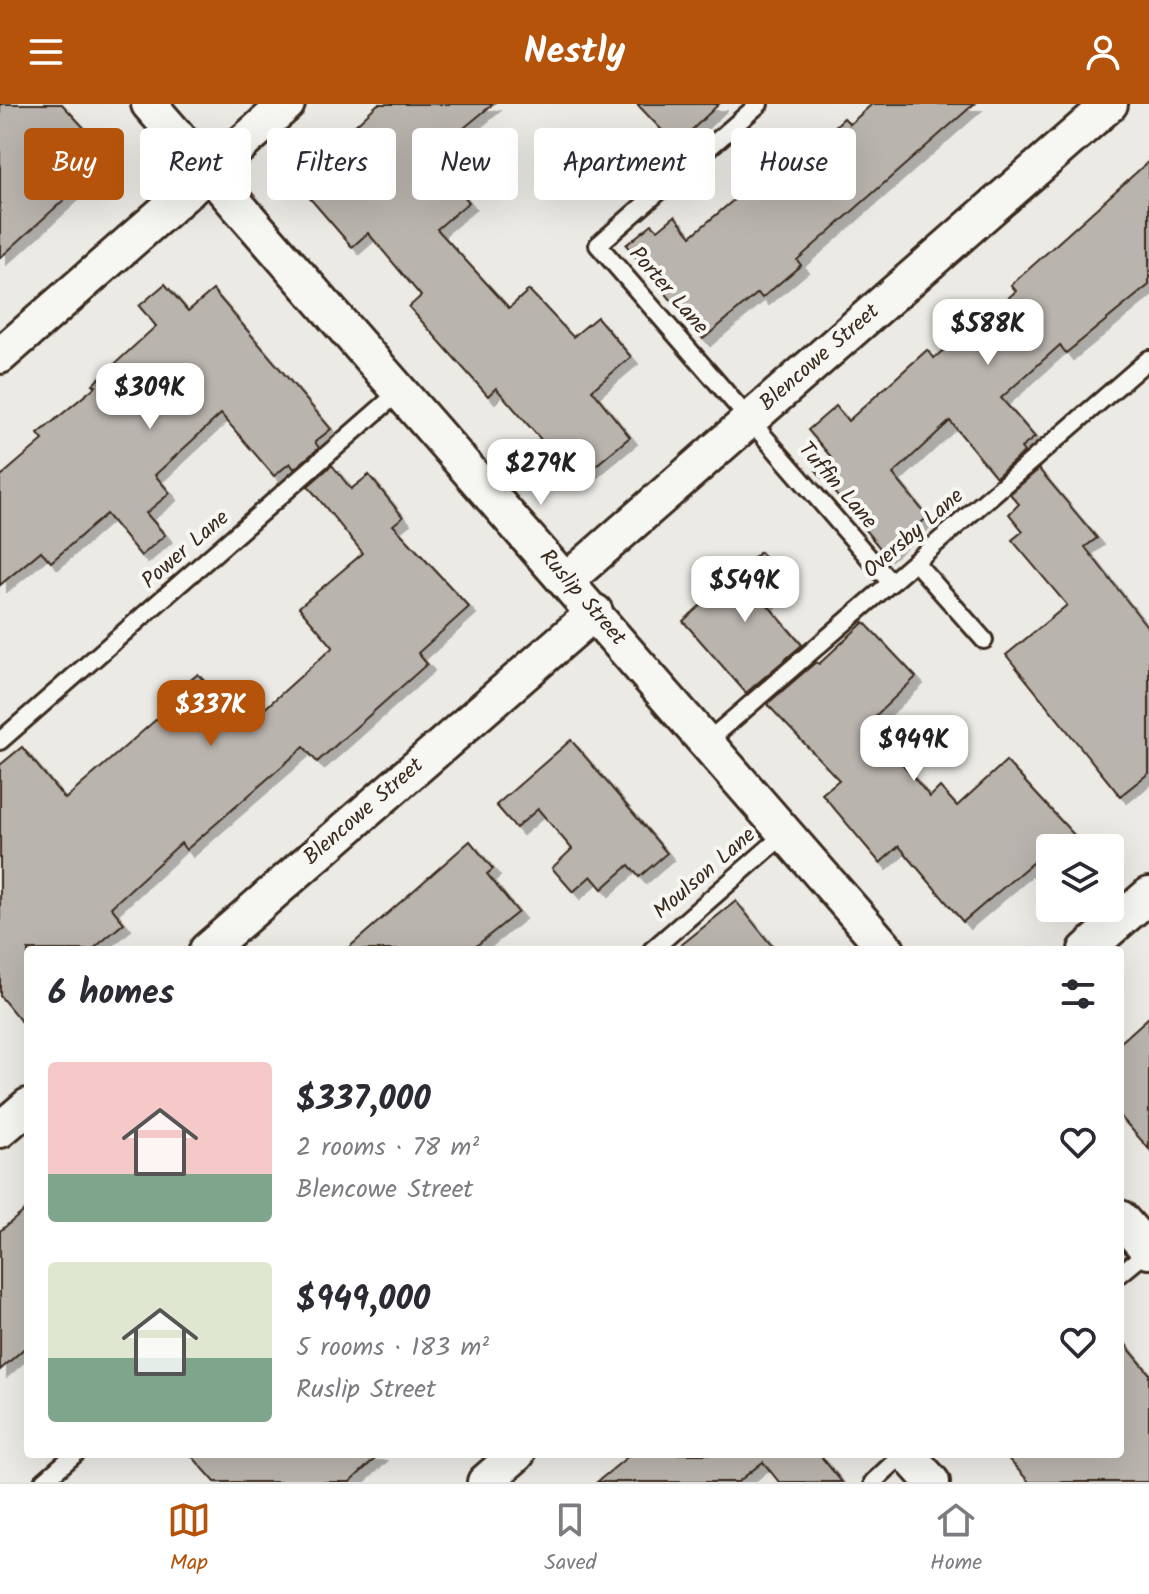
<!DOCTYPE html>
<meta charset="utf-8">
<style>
:root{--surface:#fff;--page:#f2f2f3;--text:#2b2b33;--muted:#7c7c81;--line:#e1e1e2;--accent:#b45309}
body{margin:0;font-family:Kalam,sans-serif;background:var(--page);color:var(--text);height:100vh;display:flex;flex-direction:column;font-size:30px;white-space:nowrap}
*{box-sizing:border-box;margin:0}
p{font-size:26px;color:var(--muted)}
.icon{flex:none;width:44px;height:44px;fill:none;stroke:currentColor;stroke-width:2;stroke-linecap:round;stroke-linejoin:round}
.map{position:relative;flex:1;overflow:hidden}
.details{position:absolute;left:24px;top:842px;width:1100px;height:512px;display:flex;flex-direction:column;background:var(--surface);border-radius:8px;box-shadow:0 8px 32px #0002}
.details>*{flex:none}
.banner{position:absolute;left:24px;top:24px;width:1102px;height:72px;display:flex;gap:16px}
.fabs{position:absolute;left:1036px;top:730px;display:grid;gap:16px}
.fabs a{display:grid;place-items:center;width:88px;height:88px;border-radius:8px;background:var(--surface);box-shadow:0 8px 32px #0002;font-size:40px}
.price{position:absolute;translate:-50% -68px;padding:0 18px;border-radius:16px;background:#fff;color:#222;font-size:26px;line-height:52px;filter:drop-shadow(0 2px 4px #0008)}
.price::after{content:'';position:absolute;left:50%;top:48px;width:24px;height:18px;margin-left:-12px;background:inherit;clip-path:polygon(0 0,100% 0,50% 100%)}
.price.current{background:var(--accent);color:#fff}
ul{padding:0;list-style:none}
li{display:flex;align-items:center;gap:24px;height:200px;padding:0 24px}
li span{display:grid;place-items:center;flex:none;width:224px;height:160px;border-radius:8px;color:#555}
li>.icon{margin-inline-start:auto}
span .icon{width:96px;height:96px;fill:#fffc;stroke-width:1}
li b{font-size:34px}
h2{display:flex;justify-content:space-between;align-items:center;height:96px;padding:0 24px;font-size:34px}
.tag{padding:0 28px;border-radius:8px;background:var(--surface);box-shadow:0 8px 32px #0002;font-size:28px;line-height:72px}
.tag.current{background:var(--accent);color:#fff}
header{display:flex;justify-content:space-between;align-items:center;height:104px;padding:0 24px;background:var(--accent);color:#fff;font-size:36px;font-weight:700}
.menu{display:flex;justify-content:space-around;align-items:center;height:112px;border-top:2px solid var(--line);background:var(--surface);font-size:22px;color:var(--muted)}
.menu a{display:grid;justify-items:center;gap:4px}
.menu .current{color:var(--accent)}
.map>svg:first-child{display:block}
</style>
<header><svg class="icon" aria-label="menu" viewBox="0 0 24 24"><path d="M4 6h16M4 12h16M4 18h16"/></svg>Nestly<svg class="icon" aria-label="person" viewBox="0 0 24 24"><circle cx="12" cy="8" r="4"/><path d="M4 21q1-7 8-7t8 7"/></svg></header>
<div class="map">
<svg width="1149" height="1378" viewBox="0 0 1149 1378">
<defs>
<filter id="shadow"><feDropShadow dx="7" dy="7" stdDeviation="0" flood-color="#0004"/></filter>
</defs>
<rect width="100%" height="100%" fill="#ebeae5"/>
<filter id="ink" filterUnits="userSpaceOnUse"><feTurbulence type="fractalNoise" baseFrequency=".0125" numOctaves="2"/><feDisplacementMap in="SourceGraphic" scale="16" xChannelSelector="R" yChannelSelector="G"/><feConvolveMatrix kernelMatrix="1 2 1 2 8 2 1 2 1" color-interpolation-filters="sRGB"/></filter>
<g filter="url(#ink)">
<g fill="#bab4ae" stroke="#3b2a1e" stroke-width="2" filter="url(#shadow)">
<polygon points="0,0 62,0 111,53 0,154"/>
<polygon points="378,0 493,0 453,33 459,40 437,59 469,98 437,125 509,204 529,186 573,233 597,213 631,253 592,286 630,333 577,377 496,284 488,292 409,203 421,192 368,129 352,143 295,77"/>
<polygon points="637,0 719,0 676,41"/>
<polygon points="872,0 974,0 797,156 801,161 762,194 758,189 703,235 626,141 652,120 658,126 675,112 691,132 749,83 734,64 771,33 794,61 844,14 850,20"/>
<polygon points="1149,57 1149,181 1066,249 1060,241 1001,294 1035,333 1021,344 1024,348 996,373 950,317 893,370 928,413 884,449 816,366 831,353 808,326 836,302 848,317 927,246 934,254 953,238 956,241 1016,187 1011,181"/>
<polygon points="165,180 188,207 213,186 331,325 315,338 319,344 294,365 290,359 274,372 221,310 155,371 170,389 146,409 165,431 141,452 106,410 51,458 41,447 0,481 0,373 43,336 38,330 96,282 93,280 156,222 139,202"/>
<polygon points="332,361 351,385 369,371 403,413 393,421 469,503 418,549 427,560 317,658 304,643 186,746 181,739 111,803 124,819 92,846 28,846 28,926 0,892 0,661 22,643 65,695 166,607 161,601 198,570 224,600 242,585 261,608 333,543 299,503 363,449 308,382"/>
<polygon points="1039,365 1097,434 1085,443 1149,525 1149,669 1120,692 1006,551 1067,501 1012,436 1023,427 1009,410 1019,400 1010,390"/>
<polygon points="760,448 788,479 766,499 802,541 746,589 683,517"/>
<polygon points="864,518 916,573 868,619 930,693 940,683 957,702 1006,657 1086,744 1050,744 1050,778 1032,759 963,818 899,742 880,759 822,690 839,676 767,600 816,558 819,560"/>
<polygon points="571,636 667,749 639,773 629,761 602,785 591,772 573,788 552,764 572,745 538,705 516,724 496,701"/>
<polygon points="470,737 493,765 487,770 518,808 471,846 346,846"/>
<polygon points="736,797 775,846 675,846"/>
<polygon points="1149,913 1149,1045 1120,1012 1120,939"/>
<polygon points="28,1104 28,1241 0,1266 0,1127"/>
<polygon points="1120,1234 1149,1269 1149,1378 1029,1378 1004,1350 1120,1350"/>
<polygon points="190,1350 380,1350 350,1378 215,1378"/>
<polygon points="631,1350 819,1350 842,1378 779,1378 763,1358 738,1378 597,1378"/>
</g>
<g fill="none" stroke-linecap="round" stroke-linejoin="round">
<g stroke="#3b2a1e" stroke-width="22">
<g id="service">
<polyline points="759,0 598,141 891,479"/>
<polyline points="915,458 984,536"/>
<polyline points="0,637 400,287"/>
<polyline points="708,637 1149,255"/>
<polyline points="652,846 787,728"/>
<polyline points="1120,1170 1148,1147"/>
<polyline points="43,1378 75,1350"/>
<polyline points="873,1378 903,1350"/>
</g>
</g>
<g stroke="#3b2a1e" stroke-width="40">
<g id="minor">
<polyline points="149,0 887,846"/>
<polyline points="0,252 287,0"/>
<polyline points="567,476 1110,0"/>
<polyline points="207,846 595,508"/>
<polyline points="1086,846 1149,791"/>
<polyline points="0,1026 28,1002"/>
<polyline points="1120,1114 1149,1147"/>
<polyline points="907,1350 932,1378"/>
<polyline points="485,1378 517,1350"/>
</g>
</g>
<use href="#service" stroke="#f6f6f2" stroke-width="16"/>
<use href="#minor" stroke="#f6f6f2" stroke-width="34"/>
</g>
</g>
<g text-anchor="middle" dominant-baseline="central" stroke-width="8" stroke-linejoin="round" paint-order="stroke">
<g font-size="22" fill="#3b2a1e" stroke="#f6f6f2">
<text transform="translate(668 187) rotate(49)">Porter Lane</text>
<text transform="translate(820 254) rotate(-41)">Blencowe Street</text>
<text transform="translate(837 382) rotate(49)">Tuffin Lane</text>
<text transform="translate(914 430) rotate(-41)">Oversby Lane</text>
<text transform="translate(186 446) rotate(-41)">Power Lane</text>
<text transform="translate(582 494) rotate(49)">Ruslip Street</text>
<text transform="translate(364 708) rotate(-41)">Blencowe Street</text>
<text transform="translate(705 770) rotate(-41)">Moulson Lane</text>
</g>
</g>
</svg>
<div class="fabs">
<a><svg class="icon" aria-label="layers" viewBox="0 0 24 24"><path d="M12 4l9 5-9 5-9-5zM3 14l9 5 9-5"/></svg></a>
</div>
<b class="price" style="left:988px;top:263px">$588K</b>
<b class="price" style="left:150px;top:327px">$309K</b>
<b class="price" style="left:541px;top:403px">$279K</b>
<b class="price" style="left:745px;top:520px">$549K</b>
<b class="price current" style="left:211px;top:644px">$337K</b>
<b class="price" style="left:914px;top:679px">$949K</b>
<div class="banner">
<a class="tag current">Buy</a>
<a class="tag">Rent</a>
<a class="tag">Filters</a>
<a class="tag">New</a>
<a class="tag">Apartment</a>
<a class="tag">House</a>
</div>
<section class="details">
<h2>6 homes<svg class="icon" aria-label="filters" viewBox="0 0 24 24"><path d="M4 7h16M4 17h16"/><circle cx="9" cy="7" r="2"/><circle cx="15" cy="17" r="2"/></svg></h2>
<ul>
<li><span style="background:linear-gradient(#f6c9c9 70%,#7fa58c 0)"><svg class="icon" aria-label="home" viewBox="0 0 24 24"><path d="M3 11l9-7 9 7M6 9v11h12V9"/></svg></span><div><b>$337,000</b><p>2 rooms · 78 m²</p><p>Blencowe Street</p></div><svg class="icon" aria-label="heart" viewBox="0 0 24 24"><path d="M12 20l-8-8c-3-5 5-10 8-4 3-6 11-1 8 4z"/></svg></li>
<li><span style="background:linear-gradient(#dfe7d0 60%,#7fa58c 0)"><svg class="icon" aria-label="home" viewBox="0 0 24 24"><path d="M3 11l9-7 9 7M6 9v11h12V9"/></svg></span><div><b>$949,000</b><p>5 rooms · 183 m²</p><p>Ruslip Street</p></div><svg class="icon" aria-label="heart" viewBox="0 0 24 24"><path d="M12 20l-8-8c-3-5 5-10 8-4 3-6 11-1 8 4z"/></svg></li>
</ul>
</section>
</div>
<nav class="menu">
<a class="current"><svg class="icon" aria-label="map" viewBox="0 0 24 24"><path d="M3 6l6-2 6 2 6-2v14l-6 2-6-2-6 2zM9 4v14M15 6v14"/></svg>Map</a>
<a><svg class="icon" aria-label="saved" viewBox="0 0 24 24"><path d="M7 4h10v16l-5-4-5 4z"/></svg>Saved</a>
<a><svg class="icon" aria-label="home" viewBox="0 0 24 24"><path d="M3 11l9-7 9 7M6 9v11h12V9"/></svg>Home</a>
</nav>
